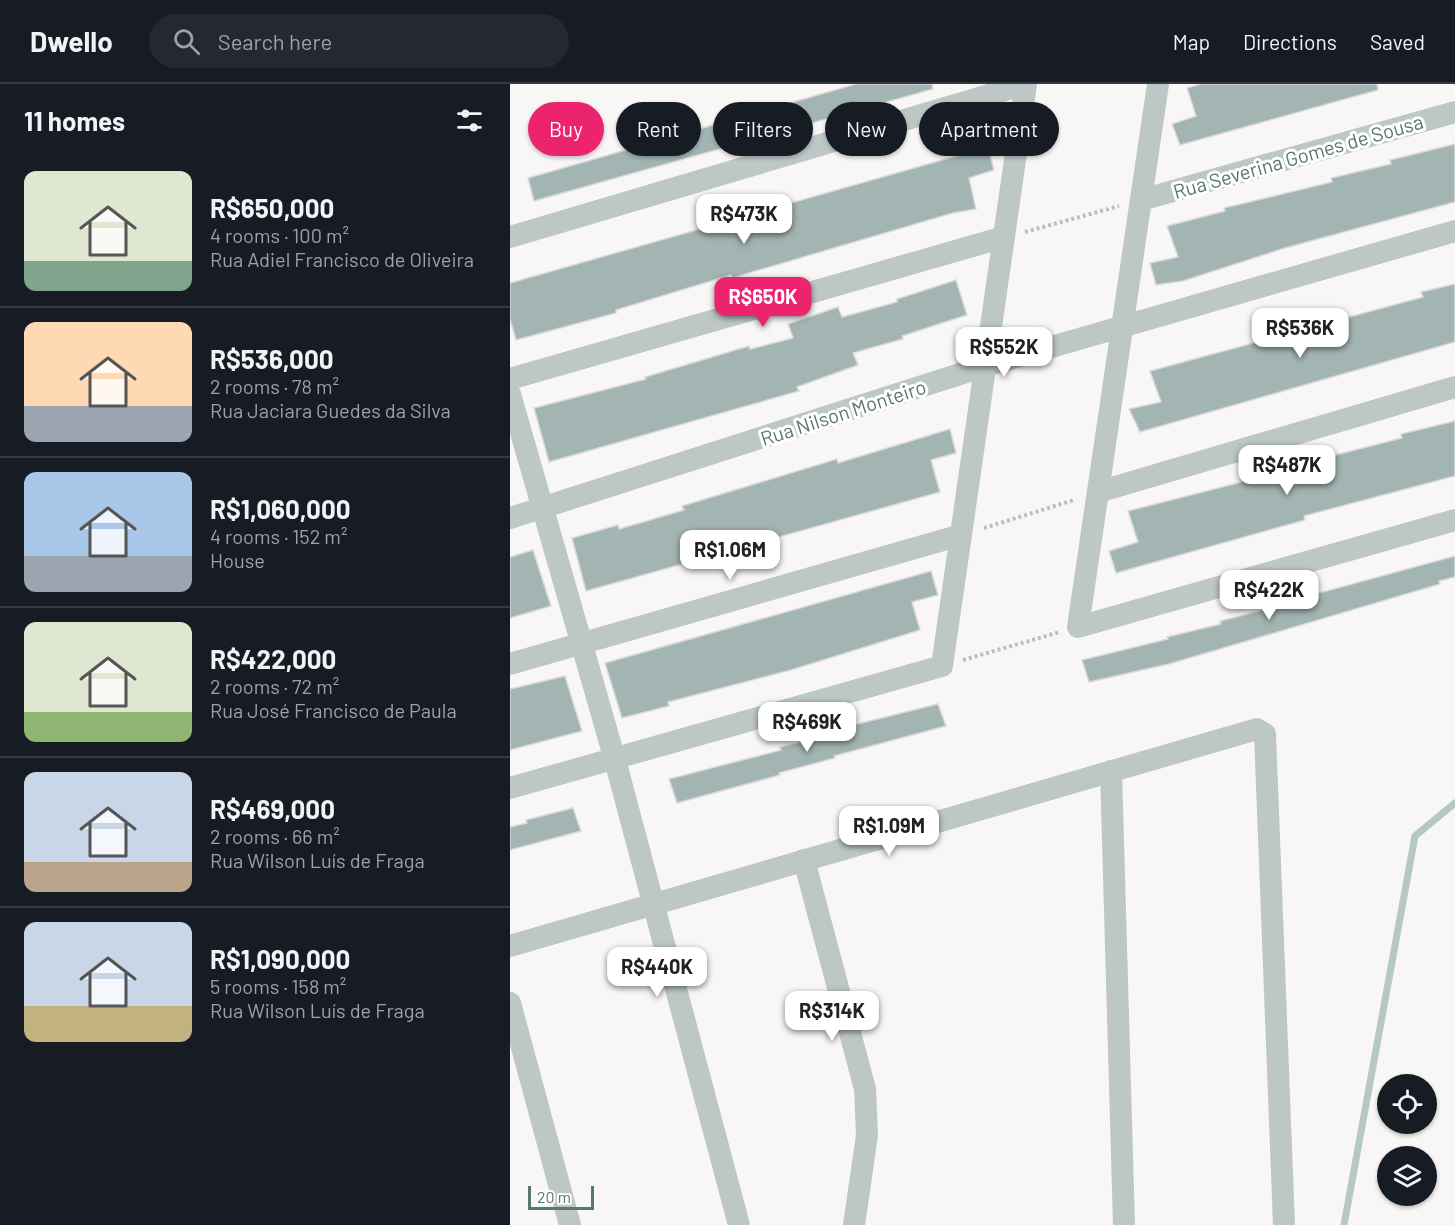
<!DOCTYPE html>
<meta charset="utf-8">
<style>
:root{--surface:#171b24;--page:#242831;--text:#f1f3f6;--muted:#9ea1a6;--line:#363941;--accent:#ec246e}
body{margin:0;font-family:Barlow,sans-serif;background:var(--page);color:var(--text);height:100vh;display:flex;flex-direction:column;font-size:22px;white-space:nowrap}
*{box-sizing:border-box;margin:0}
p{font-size:20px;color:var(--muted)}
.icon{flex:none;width:33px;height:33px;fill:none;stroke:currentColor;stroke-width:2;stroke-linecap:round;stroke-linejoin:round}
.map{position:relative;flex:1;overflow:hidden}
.panel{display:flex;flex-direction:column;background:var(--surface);width:510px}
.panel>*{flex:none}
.hud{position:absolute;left:18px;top:18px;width:570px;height:54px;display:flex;gap:12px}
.controls{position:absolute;left:867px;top:990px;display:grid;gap:12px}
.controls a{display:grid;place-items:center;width:60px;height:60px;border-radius:50%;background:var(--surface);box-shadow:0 2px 4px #0004;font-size:30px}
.scale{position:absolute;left:18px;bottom:15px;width:66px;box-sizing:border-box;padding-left:6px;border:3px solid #597772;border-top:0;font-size:16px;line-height:21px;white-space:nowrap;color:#597772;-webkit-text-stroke:4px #fff;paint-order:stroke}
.price{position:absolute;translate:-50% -51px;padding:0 14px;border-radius:12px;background:#fff;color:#222;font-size:20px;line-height:39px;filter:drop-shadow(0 2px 3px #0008)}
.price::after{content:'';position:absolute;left:50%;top:36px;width:18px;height:14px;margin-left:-9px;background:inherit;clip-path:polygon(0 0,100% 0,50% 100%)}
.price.on{background:var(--accent);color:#fff}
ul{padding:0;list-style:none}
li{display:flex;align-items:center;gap:18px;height:150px;padding:0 24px}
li+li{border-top:2px solid var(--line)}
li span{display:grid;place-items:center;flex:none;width:168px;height:120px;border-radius:12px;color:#555}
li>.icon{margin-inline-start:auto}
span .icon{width:72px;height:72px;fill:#fffc;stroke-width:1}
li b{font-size:26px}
h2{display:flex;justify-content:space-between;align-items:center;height:72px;padding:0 24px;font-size:26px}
.chip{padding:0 21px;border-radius:27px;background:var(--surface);box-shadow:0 2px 4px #0004;font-size:21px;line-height:54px}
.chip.on{background:var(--accent);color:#fff}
header{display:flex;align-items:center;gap:36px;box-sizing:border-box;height:84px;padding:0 30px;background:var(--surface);border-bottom:2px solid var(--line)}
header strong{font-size:28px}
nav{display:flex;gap:33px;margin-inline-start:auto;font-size:21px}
.search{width:420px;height:54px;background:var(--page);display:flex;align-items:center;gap:15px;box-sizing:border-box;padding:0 21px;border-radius:33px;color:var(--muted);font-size:22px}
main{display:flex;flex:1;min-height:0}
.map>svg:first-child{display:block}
</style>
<header>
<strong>Dwello</strong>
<div class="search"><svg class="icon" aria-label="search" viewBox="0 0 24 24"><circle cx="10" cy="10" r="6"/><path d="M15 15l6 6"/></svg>Search here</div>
<nav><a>Map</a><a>Directions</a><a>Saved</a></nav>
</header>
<main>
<section class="panel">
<h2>11 homes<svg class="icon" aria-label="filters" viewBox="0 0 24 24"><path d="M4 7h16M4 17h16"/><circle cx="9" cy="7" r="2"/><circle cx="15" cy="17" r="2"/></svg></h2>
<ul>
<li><span style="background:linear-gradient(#dfe7d0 75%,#7fa58c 0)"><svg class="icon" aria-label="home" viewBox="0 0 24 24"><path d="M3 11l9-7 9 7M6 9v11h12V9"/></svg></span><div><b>R$650,000</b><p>4 rooms · 100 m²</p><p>Rua Adiel Francisco de Oliveira</p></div></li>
<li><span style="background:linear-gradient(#ffd9b3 70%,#9aa5b1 0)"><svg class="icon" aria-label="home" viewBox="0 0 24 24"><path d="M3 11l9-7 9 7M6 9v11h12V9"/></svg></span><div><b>R$536,000</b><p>2 rooms · 78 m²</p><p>Rua Jaciara Guedes da Silva</p></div></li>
<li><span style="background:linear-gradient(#a9c7e8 70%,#9aa5b1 0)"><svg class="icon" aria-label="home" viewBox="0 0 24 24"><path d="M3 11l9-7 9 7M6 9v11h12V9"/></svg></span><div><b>R$1,060,000</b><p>4 rooms · 152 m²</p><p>House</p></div></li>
<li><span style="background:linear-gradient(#dfe7d0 75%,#8fb573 0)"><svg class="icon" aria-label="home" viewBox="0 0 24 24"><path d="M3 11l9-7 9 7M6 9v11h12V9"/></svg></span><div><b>R$422,000</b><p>2 rooms · 72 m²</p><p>Rua José Francisco de Paula</p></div></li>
<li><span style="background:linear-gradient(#c9d6e8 75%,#b9a48a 0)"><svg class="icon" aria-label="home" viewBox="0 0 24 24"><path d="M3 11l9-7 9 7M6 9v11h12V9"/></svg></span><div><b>R$469,000</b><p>2 rooms · 66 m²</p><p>Rua Wilson Luís de Fraga</p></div></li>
<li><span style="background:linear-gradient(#c9d6e8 70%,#c2b280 0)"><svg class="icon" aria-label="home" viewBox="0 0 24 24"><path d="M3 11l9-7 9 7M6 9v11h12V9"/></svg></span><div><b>R$1,090,000</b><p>5 rooms · 158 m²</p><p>Rua Wilson Luís de Fraga</p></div></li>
</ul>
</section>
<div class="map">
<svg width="945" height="1141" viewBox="0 0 945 1141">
<rect width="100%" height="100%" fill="#f9f7f6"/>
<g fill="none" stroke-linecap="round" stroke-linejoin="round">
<polyline stroke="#b5c9c2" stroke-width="7" points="834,1141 905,752 945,719"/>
</g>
<g fill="#a3b5b2" stroke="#dbd9d9" stroke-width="1.5">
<polygon points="346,0 422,0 423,5 24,117 18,94"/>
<polygon points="691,0 867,0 868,6 670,61 662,40 686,32 677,4"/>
<polygon points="945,60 945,118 775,164 673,197 646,201 640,179 668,173 657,142 715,127 714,124 822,98 821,94 881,80 880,76"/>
<polygon points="478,63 484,86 459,94 466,125 443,129 222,194 221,191 106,226 106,229 6,256 0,235 0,199"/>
<polygon points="446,196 457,231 392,252 393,255 343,269 348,281 287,303 289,307 39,378 24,324 136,295 135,293 239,262 240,265 283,254 278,240 328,223 332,233 387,218 387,215"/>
<polygon points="945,200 945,258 630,348 619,325 651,318 640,287 913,213 911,208"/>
<polygon points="945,337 945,392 794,432 795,436 606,489 599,467 628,458 618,427 732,398 731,395 892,354 891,350"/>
<polygon points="440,345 446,369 421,376 430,408 76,507 62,454 108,441 109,445 174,426 172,422 327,375 328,379"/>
<polygon points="23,466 41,522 0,534 0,473"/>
<polygon points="945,472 945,493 929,497 930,500 659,580 579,598 572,576 658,555 657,553 711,540 710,537 766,523 765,521"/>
<polygon points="421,487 428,511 402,518 410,546 281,586 158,618 159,622 112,634 95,579"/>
<polygon points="55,592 72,647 0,666 0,605"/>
<polygon points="428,620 436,642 324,672 325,674 269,689 270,691 167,719 159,695 271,666 270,663 324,650 323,646"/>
<polygon points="63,724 71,747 0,766 0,743 17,739 16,736"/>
</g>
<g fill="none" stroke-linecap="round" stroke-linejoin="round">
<g stroke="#b8c0be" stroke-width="4" stroke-dasharray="3 3" stroke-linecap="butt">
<polyline points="515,148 609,122"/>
<polyline points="474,444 564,416"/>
<polyline points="453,576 550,548"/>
</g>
<g stroke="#bdc7c6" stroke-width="22">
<polyline points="648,0 568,543 945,436"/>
<polyline points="631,116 945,28"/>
<polyline points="0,153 516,0 432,582 0,704"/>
<polyline points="0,295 494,153"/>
<polyline points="0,310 105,676 229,1141"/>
<polyline points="588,408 945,303"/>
<polyline points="0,434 475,282 945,147"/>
<polyline points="0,580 451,451"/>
<polyline points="601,687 614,1141"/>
<polyline points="294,776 355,1005 357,1051 344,1141"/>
<polyline points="0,862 747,645 755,650 774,1141"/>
<polyline points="0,919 60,1141"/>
</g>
</g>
<g text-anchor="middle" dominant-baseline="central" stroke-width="6" stroke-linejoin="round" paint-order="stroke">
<g font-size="20" fill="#597772" stroke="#fff">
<text transform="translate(788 72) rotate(-16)">Rua Severina Gomes de Sousa</text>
<text transform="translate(333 328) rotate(-18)">Rua Nilson Monteiro</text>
</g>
</g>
</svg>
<div class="controls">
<a><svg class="icon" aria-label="locate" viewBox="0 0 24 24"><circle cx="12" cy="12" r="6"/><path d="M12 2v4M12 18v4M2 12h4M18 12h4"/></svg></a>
<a><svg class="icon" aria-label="layers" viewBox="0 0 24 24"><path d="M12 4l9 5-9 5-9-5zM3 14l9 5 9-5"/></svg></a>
</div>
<div class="scale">20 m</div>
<b class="price" style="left:234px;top:161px">R$473K</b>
<b class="price on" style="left:253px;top:244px">R$650K</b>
<b class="price" style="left:790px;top:275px">R$536K</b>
<b class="price" style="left:494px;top:294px">R$552K</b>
<b class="price" style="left:777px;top:412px">R$487K</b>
<b class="price" style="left:220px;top:497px">R$1.06M</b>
<b class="price" style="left:759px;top:537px">R$422K</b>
<b class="price" style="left:297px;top:669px">R$469K</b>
<b class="price" style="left:379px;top:773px">R$1.09M</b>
<b class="price" style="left:147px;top:914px">R$440K</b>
<b class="price" style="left:322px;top:958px">R$314K</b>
<div class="hud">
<a class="chip on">Buy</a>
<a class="chip">Rent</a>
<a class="chip">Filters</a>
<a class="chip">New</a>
<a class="chip">Apartment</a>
</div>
</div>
</main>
